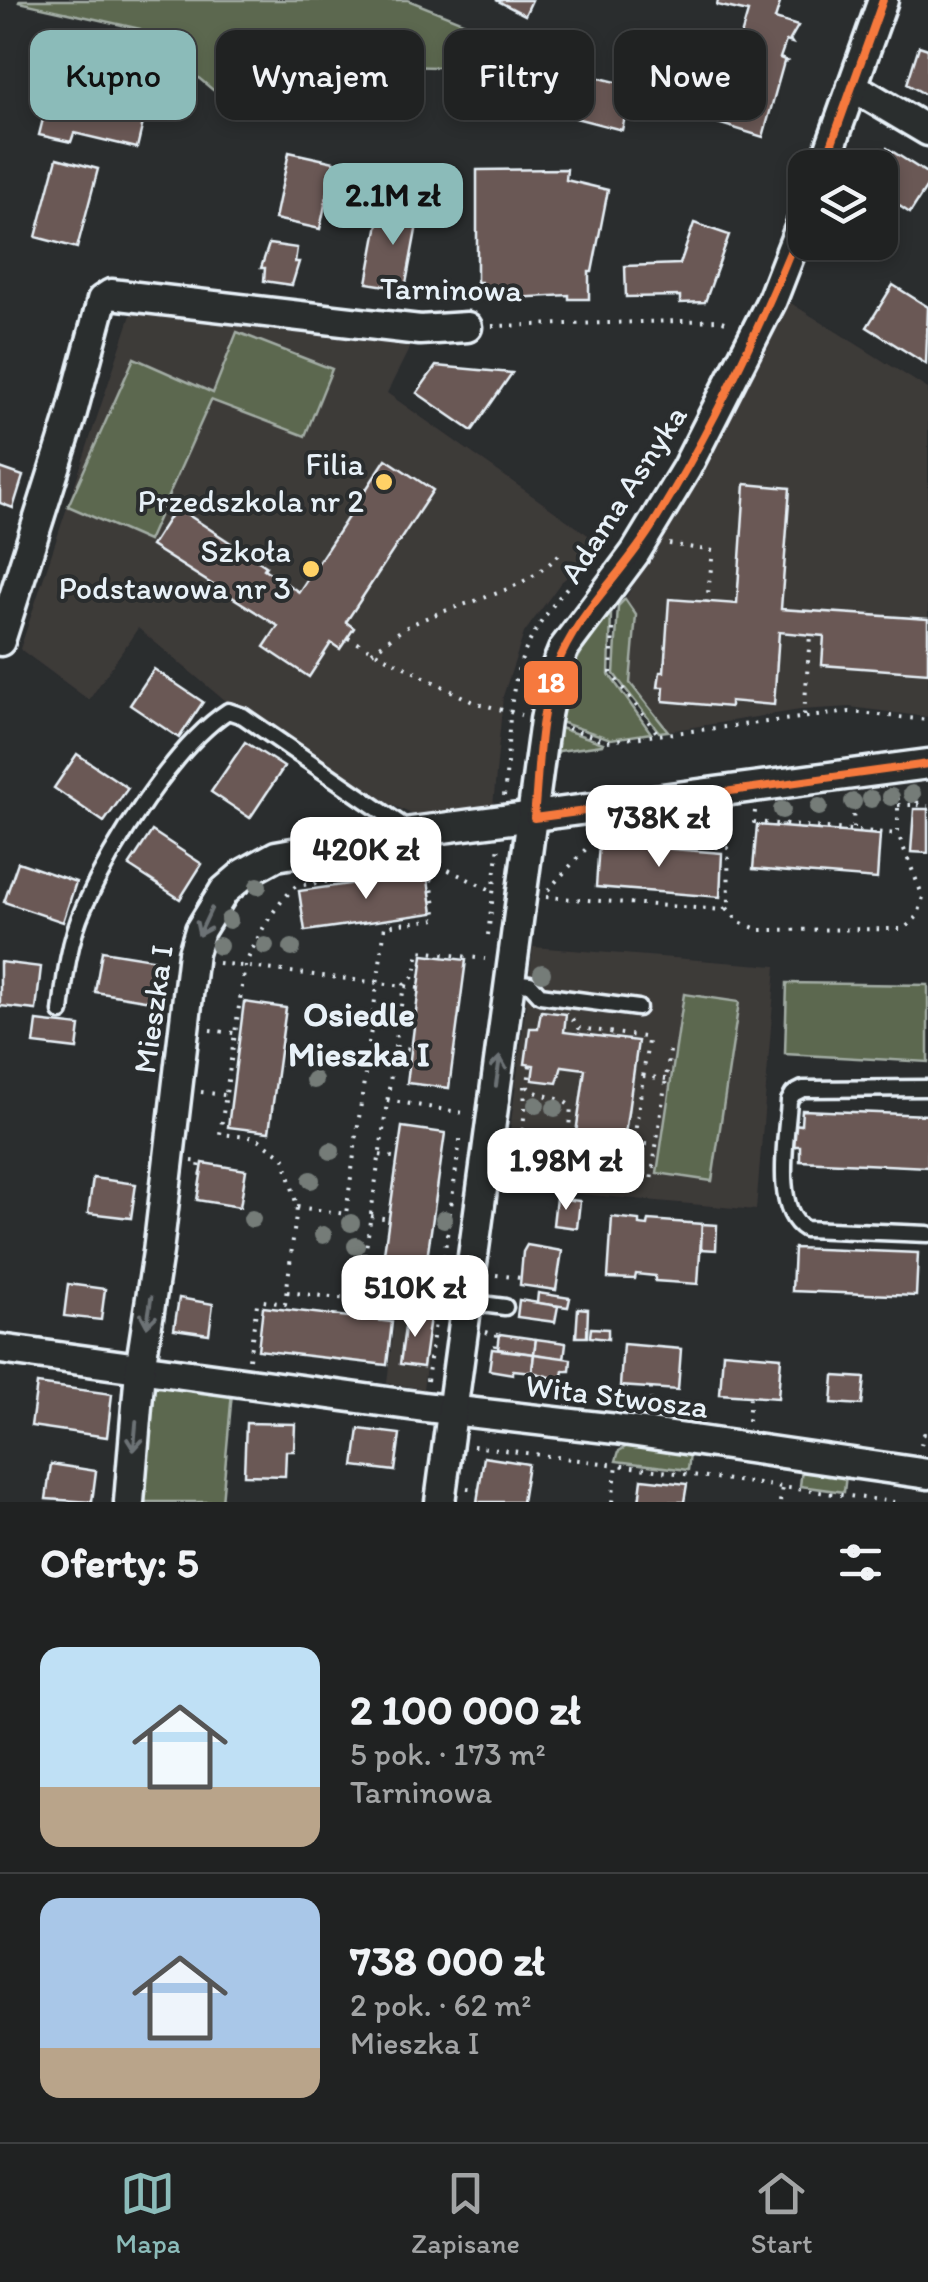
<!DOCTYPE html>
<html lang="pl">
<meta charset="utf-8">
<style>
:root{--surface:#202222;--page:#2d2f2f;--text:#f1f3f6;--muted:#a2a4a5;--line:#3d3f40;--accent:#8bbbb9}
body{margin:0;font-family:Itim,sans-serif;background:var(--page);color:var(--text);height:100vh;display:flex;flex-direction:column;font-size:38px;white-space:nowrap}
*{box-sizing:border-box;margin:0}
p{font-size:32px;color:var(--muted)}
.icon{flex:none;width:55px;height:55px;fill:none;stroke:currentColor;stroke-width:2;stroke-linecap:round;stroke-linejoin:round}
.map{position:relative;height:1502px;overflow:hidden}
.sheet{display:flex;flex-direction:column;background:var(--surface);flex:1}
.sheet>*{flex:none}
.hud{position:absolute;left:30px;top:30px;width:870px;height:90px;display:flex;gap:20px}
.controls{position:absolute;left:788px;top:150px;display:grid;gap:20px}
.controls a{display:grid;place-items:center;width:110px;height:110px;border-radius:20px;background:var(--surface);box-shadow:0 5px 15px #0003,0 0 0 2px var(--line);font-size:50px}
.price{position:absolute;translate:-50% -85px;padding:0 22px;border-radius:20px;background:#fff;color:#222;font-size:32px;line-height:65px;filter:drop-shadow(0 2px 5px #0008)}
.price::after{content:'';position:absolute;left:50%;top:60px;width:30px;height:22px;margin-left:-15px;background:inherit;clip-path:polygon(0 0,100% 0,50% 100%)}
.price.current{background:var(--accent);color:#111}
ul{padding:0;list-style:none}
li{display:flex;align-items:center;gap:30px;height:250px;padding:0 40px}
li+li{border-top:2px solid var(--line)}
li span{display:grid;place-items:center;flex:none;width:280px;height:200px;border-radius:20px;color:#555}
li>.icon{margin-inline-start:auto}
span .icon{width:120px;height:120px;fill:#fffc;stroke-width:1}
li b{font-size:42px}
h2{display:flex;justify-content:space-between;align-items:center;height:120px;padding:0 40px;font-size:42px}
.pill{padding:0 35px;border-radius:20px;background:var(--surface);box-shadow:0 5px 15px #0003,0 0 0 2px var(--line);font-size:35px;line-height:90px}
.pill.current{background:var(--accent);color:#111}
.tab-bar{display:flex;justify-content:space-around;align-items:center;height:140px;border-top:2px solid var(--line);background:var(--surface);font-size:28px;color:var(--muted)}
.tab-bar a{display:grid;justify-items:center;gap:5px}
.tab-bar .current{color:var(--accent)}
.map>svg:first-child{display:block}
</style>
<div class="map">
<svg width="928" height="1502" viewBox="0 0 928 1502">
<rect width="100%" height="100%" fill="#2a2d2e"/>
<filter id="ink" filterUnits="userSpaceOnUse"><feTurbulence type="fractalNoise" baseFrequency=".01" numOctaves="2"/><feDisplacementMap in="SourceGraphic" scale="20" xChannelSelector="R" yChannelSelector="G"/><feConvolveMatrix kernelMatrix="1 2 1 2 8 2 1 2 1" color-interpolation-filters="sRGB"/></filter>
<g filter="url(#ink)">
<g fill="#3e3a39">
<polygon points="789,302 928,389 928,717 850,707 800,710 668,731 630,683 636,616 625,599 723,434"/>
<polygon points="133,309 411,345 387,393 605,547 561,582 524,633 503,696 493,807 416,816 342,782 243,716 138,628 89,700 20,649"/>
<polygon points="533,947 776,966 756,1210 503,1187"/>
<polygon points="396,1309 433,1314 423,1389 387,1383"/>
</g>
<g fill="#5c684f" stroke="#a2aca4" stroke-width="2.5">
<polygon points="20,0 408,0 500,37 438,67 357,65 290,98 213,90 140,29 19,2"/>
<polygon points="237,332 332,369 305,436 211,400 148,541 68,506 134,358 213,393"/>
<polygon points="625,599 636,615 630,683 668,731 659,732 614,674 618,606"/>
<path d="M611,614L609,674L651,733L611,739L560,722C563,678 581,645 611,614Z"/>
<polygon points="557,727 603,743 602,745 559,751 555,756"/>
<polygon points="787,983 928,985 928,1062 785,1054"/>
<polygon points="684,994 739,1002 712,1181 657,1173"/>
<polygon points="153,1383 232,1392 222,1502 141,1502"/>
<polygon points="629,1445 690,1454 688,1470 616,1461 619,1451"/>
<polygon points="802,1469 846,1475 844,1492 800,1486"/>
</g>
<g fill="#6b5954" stroke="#e8f1f8" stroke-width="2.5">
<polygon points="496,0 532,0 525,15"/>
<polygon points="718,0 781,0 775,19 798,26 790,40 792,43 786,41 780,58 787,61 784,62 763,137 711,121 714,120 737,38 740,39 748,12 717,5"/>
<polygon points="919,46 928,49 928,96 907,84"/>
<polygon points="527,60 632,86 622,130 505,100"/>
<polygon points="51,87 146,110 137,148 74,133 71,142 39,135"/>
<polygon points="887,148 928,174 928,185 910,213 880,193 880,168 875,168"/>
<polygon points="289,152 334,162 320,229 275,219"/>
<polygon points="57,158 98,169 77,248 36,237"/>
<polygon points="567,169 566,180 608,190 592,272 589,272 589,299 569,299 569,295 490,299 484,293 481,282 477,282 477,170"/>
<polygon points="381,207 419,214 405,289 367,283"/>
<polygon points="694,223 729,235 705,302 680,303 680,296 626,297 625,266 680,264"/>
<polygon points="269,244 297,248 295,262 299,262 292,285 264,281 265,268 261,268"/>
<polygon points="893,285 928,307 926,364 867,327"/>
<polygon points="436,366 512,373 472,431 417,393"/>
<polygon points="386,459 433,490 346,622 354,628 340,649 331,643 309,677 264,647 278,626 151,546 176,507 266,566 264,569 299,592"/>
<polygon points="0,468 23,476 13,508 0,503"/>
<polygon points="745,484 790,488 781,609 928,619 928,673 822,665 824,636 779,632 774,705 730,701 730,707 663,701 664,687 658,687 660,672 664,672 669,599 737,604"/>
<polygon points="154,669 203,702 179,738 130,705"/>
<polygon points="245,742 284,767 250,818 211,792"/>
<polygon points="77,754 128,788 104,822 54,788"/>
<polygon points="914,809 928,809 928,853 911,852"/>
<polygon points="757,825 880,835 877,879 753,869"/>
<polygon points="152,831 202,864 180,899 129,866"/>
<polygon points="599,843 722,853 720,897 596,887"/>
<polygon points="18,862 76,882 63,922 4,902"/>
<polygon points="427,873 433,913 305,931 299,891"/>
<polygon points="102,951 164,961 157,1002 95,992"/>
<polygon points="423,955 466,960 449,1088 407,1083"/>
<polygon points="0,962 41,967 36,1010 0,1006"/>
<polygon points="244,1002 286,1008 269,1132 228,1127"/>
<polygon points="541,1011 566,1014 564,1032 638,1041 620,1169 572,1162 585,1069 562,1066 557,1083 532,1080 534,1065 525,1064 530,1028 538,1028"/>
<polygon points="37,1021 80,1026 77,1049 34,1044"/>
<polygon points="802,1110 928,1115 928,1167 800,1161 800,1146 793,1146 794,1124 801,1125"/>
<polygon points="402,1127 445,1133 427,1259 384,1253"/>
<polygon points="203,1163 246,1170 240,1207 197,1200"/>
<polygon points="93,1178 136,1184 131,1218 88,1213"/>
<polygon points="556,1198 580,1201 577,1228 553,1225"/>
<polygon points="612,1217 639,1220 639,1225 648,1226 649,1220 702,1224 698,1284 655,1281 655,1276 636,1274 635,1279 608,1278"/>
<polygon points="702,1224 717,1225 716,1250 701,1249"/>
<polygon points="527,1245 562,1251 556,1290 520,1285 523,1252"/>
<polygon points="794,1248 918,1253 916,1296 792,1291"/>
<polygon points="68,1284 105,1289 101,1320 64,1316"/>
<polygon points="538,1293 570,1298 568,1307 537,1303"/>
<polygon points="179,1298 213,1304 209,1334 174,1329"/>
<polygon points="519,1300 558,1306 555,1322 517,1317"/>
<polygon points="263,1307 392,1322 387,1365 258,1350"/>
<polygon points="578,1308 588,1309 587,1337 576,1337"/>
<polygon points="407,1313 430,1317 423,1367 400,1364"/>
<polygon points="591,1328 608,1329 608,1339 590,1337"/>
<polygon points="500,1334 536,1339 534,1354 498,1349"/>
<polygon points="536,1339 566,1343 564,1359 534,1354"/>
<polygon points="623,1344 681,1349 678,1390 620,1386"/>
<polygon points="492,1349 534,1354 532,1372 513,1370 513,1374 489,1370"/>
<polygon points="723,1352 781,1357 778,1398 720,1394"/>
<polygon points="534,1354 571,1359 570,1371 563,1371 561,1380 532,1372"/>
<polygon points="834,1376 865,1378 862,1405 832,1403"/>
<polygon points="37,1384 112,1394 107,1437 31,1426"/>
<polygon points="246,1423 295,1424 294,1451 286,1451 285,1476 244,1475"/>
<polygon points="359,1429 400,1434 395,1471 354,1466"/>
<polygon points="484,1457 528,1464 522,1502 477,1502"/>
<polygon points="51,1464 96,1471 92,1502 46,1499"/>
<polygon points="642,1479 687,1484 684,1502 639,1502"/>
</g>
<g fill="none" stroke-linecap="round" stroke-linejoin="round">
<g stroke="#e8f1f8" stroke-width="21">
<g id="lane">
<polyline points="511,982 530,984 540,995 638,1008"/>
<path d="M61,1012C65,976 69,940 84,907C111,848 174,746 228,711L243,716L412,832"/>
<path d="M928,1088L803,1089L793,1094L789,1101C787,1135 772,1210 805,1229L928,1234"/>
<polyline points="466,1302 505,1307"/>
</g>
</g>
<g stroke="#e8f1f8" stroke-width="35">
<g id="street">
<polyline points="852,86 928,131"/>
<polyline points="823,168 883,0"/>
<polyline points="0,641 70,420 102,300 111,294 420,330 467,327"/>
<polyline points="0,1349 424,1407 616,1429 928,1474"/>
<polyline points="129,1502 140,1370 158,1252 193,953 200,930 224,891 245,873 276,856 412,832 928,764"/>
<polyline points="440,1502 545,720 555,670 564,648 635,553 686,469 772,300 805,215"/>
</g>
</g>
<g stroke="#e8f1f8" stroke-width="4" stroke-dasharray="2.5 8" stroke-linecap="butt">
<polyline points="492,326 719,320 732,324"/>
<polyline points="669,544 713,551 707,602"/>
<polyline points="613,629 611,673 658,734"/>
<polyline points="348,638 473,702 521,715"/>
<path d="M372,652C383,644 394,635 405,628C456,600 522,598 562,551"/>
<polyline points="804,715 810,635"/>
<polyline points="568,728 607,741 850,712 928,720"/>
<path d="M504,796C509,757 507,717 516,679C525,636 557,599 584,567"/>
<polyline points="898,805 917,805 918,790"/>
<polyline points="917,805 928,806"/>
<polyline points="755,811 754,822 898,834"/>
<polyline points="783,827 783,811"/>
<polyline points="853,828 854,797"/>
<polyline points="596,838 695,845 694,850"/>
<polyline points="622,845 623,830"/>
<polyline points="548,890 596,838"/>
<polyline points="546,897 723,910 729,905 728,848 695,845 695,821"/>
<polyline points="727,908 739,922 760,930 904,929 918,916 923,897 898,834 898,795"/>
<polyline points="488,935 499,845"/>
<polyline points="218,963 419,988"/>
<polyline points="572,1019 579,1028 644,1037 648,1041 629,1177"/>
<polyline points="210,1030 240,1034"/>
<polyline points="396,1047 411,1049"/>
<path d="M530,1065L528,1087C540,1098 560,1095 571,1107L565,1167L651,1181L671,1044"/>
<polyline points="643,1076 666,1079"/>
<path d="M524,1086L525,1109L518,1170C532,1180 556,1182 569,1169"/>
<polyline points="201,1092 232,1096"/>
<polyline points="387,1100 464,1113"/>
<polyline points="634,1143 654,1145"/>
<polyline points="380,1155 398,1158"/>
<polyline points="192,1161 200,1162 198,1173 202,1174"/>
<polyline points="297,1207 346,1214 385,926 437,919 429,868"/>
<polyline points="371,1216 389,1219"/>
<polyline points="496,1275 521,1278"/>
<polyline points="287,1292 436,1309"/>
<polyline points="356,1318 404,985 415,975 419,951 485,959"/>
<polyline points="486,1332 497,1335 495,1349"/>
<path d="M249,1359L257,1304L263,1301L285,1304L297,1207L285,1158L257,1138L220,1134L245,966C257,937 272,908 296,886L440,866L493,891"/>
<polyline points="427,1381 461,1133"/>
<polyline points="651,1388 651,1408"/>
<polyline points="748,1421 750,1396"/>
<polyline points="921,1445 924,1434 928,1435"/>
<polyline points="473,1446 617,1465"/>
<polyline points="467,1488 479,1490"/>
<polyline points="612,1502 617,1465 894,1502"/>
<polyline points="780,1502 782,1487"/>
</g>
<use href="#lane" stroke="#2a2d2e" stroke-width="14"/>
<use href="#street" stroke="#2a2d2e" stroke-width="28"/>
<g stroke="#2a2d2e" stroke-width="15">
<g id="bus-1">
<polyline points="823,168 883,0"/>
<path d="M805,215C763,322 715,425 654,523C624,573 577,612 556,668C538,715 539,768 534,818L928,764"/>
</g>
</g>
<use href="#bus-1" stroke="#f6793e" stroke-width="8"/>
</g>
<g fill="#747b78">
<circle cx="912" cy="794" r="9"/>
<circle cx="891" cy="797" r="9"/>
<circle cx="871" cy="799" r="9"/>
<circle cx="853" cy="802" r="9"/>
<circle cx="819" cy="807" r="9"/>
<circle cx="782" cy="810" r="9"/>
<circle cx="258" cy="886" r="9"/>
<circle cx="229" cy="920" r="9"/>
<circle cx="219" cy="946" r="9"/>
<circle cx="265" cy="946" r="9"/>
<circle cx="292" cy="948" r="9"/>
<circle cx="542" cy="973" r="9"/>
<circle cx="314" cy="1080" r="9"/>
<circle cx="536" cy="1105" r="9"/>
<circle cx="555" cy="1108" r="9"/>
<circle cx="331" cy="1151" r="9"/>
<circle cx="523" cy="1159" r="9"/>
<circle cx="311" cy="1180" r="9"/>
<circle cx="252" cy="1219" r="9"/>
<circle cx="444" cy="1219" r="9"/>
<circle cx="351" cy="1223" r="9"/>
<circle cx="323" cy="1235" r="9"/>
<circle cx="356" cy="1246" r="9"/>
<circle cx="381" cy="1273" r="9"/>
</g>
<defs><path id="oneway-shaft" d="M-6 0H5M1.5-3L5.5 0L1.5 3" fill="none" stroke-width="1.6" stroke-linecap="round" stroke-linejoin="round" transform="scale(2.5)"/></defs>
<g stroke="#6c7275">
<use href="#oneway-shaft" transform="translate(205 922) rotate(115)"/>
<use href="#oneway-shaft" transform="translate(498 1071) rotate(-82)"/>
<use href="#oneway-shaft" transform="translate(149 1312) rotate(99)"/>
<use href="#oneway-shaft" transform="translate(135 1436) rotate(95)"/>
</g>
</g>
<g fill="#ffd166" stroke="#2a2d2e" stroke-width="4">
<circle cx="384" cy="482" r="10"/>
<circle cx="311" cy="569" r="10"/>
</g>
<g text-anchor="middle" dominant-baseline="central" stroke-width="8" stroke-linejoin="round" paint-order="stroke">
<g font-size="32" fill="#e8f1f8" stroke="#2a2d2e">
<text transform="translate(451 289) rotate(1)">Tarninowa</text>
<text transform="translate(623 494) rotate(-57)">Adama Asnyka</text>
<text transform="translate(153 1009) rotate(-82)">Mieszka I</text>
<text transform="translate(617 1396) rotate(7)">Wita Stwosza</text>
</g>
<g font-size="32" fill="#e8f1f8" stroke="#2a2d2e" text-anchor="end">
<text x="364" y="464">Filia<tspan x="364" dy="37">Przedszkola nr 2</tspan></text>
<text x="291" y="551">Szkoła<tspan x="291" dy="37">Podstawowa nr 3</tspan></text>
</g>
<g font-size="35" font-weight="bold" fill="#e8f1f8" stroke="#2a2d2e">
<text x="359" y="1014">Osiedle<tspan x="359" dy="40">Mieszka I</tspan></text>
</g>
</g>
<rect stroke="#2a2d2e" stroke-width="4" x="522" y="659" width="58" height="48" rx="10" fill="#f6793e"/>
<g font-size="28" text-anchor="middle" font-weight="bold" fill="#fff">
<text x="551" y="692">18</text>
</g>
</svg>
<div class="controls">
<a><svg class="icon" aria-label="layers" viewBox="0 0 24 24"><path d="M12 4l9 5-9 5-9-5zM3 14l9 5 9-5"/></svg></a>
</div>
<b class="price current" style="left:393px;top:248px">2.1M zł</b>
<b class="price" style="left:659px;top:870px">738K zł</b>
<b class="price" style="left:366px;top:902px">420K zł</b>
<b class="price" style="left:566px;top:1213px">1.98M zł</b>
<b class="price" style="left:415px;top:1340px">510K zł</b>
<div class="hud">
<a class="pill current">Kupno</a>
<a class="pill">Wynajem</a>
<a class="pill">Filtry</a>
<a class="pill">Nowe</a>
</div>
</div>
<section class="sheet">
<h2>Oferty: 5<svg class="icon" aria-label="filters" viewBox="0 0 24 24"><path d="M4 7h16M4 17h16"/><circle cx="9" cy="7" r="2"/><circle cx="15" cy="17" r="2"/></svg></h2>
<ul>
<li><span style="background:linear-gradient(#bfe0f5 70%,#b9a48a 0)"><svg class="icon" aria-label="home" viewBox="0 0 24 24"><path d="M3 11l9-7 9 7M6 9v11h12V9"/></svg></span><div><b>2 100 000 zł</b><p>5 pok. · 173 m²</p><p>Tarninowa</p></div></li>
<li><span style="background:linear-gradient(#a9c7e8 75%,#b9a48a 0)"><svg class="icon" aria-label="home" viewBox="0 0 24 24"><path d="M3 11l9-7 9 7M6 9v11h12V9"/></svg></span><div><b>738 000 zł</b><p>2 pok. · 62 m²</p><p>Mieszka I</p></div></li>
</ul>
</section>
<nav class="tab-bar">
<a class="current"><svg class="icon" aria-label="map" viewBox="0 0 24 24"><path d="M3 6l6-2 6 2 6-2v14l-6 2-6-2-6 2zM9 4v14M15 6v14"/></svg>Mapa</a>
<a><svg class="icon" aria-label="saved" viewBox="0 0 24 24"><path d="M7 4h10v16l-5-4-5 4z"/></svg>Zapisane</a>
<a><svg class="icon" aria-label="home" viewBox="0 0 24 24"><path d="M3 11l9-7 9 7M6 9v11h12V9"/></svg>Start</a>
</nav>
